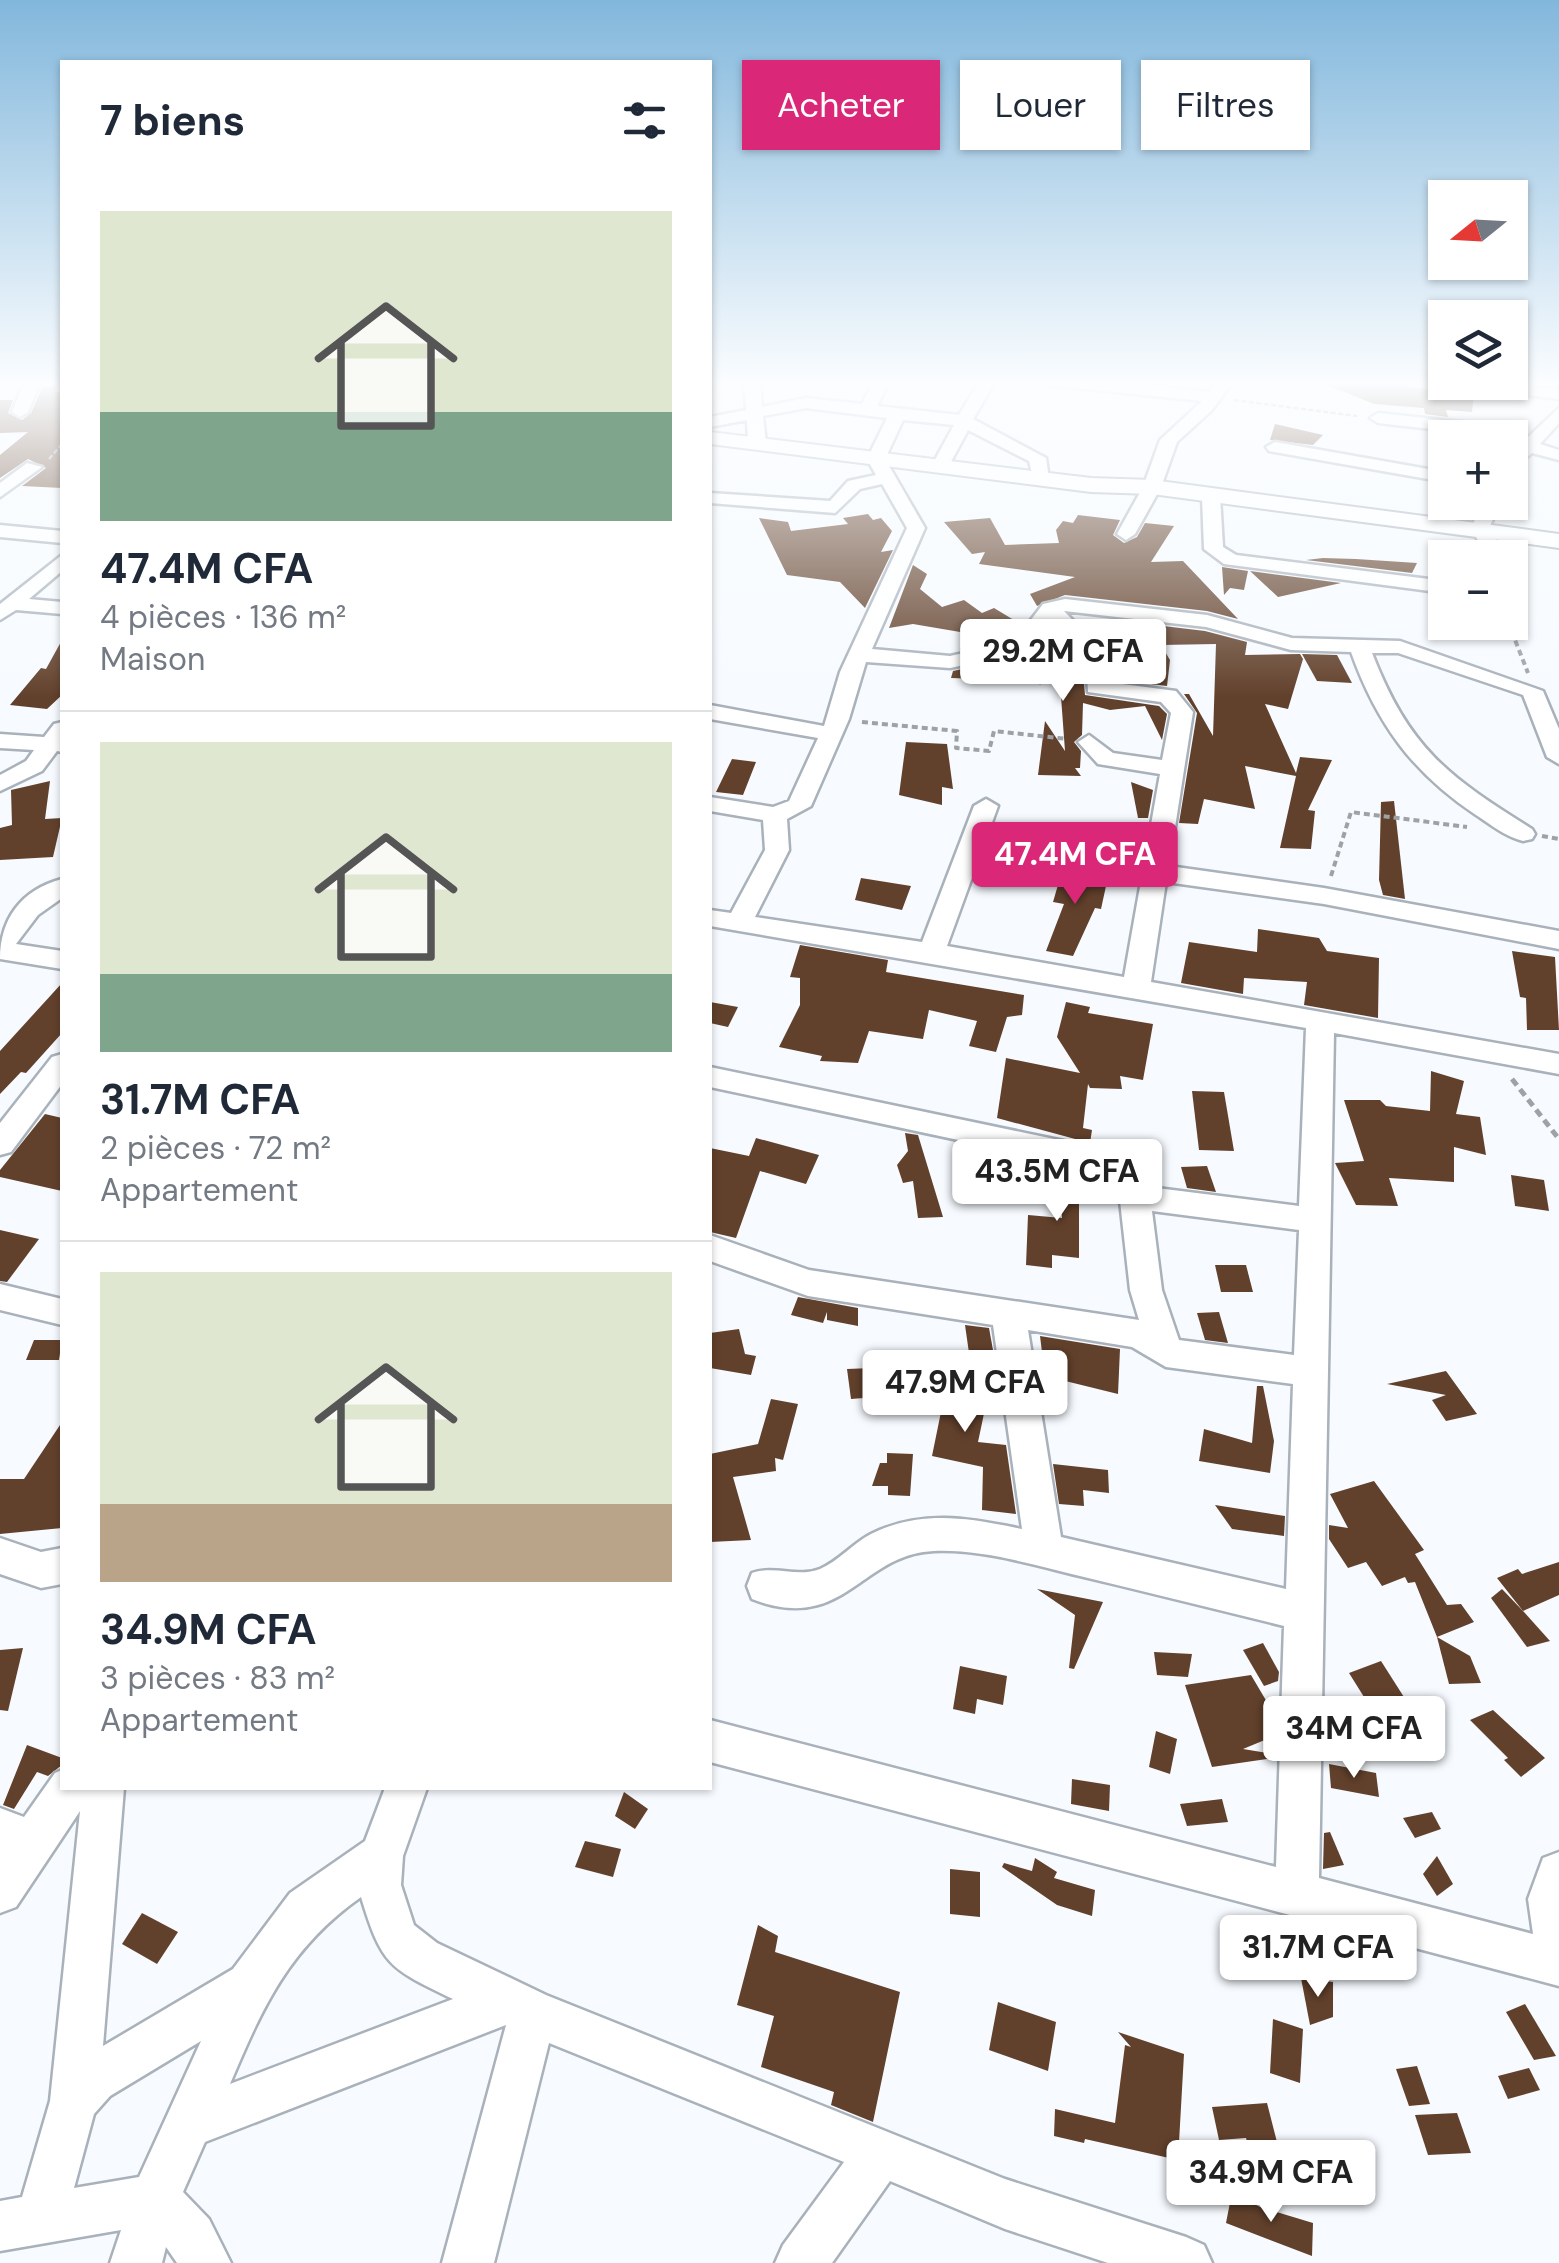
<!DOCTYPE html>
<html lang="fr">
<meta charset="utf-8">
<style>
:root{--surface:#fff;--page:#f2f2f3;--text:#1f2937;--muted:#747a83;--line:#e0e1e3;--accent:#db2777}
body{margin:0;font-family:"DM Sans",sans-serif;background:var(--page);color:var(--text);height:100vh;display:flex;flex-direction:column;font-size:38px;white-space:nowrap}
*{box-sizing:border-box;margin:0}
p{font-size:32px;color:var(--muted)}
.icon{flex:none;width:55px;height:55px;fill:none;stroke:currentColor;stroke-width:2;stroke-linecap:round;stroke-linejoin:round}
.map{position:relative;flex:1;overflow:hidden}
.details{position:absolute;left:60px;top:60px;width:652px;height:1730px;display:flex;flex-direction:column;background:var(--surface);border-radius:0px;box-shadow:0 2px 8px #0004}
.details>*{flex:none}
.banner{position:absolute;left:742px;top:60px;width:665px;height:90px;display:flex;gap:20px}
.needle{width:65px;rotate:252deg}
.fabs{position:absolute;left:1428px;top:180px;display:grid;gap:20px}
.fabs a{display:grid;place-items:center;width:100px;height:100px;border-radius:0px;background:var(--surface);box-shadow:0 2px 8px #0004;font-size:50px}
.price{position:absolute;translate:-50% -85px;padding:0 22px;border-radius:10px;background:#fff;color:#222;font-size:32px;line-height:65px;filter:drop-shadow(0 2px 5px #0008)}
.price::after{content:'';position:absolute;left:50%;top:60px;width:30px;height:22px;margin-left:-15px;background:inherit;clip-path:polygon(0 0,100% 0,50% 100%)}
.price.current{background:var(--accent);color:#fff}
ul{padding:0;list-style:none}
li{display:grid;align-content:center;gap:20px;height:530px;padding:0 40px}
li+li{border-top:2px solid var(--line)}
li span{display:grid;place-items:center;height:310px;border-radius:0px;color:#555}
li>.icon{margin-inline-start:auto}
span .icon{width:180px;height:180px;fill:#fffc;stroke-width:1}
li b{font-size:42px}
h2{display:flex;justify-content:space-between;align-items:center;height:120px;padding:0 40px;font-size:42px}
.pill{padding:0 35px;border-radius:0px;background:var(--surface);box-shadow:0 2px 8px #0004;font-size:35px;line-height:90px}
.pill.current{background:var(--accent);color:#fff}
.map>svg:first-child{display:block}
</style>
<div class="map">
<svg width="1559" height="2263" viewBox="0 0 1559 2263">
<rect width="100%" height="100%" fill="#f7fbff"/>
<g fill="#62412c">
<polygon points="1418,380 1408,387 1474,393 1472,412 1446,410 1448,417 1425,414 1424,408 1374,404 1317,381"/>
<polygon points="57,385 55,392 62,392 62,488 22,486 46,468 28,459 0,478 0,455 28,432 0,433 0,400 13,400 8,413 22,420 31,413 43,386"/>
<polygon points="1275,424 1323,435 1313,445 1270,440"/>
<polygon points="868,514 873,520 881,518 892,531 881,552 893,550 865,608 840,582 787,575 759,518 788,522 791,531 848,524 843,518"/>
<polygon points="1078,515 1120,520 1113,535 1124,543 1137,537 1145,523 1174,526 1151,562 1183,561 1238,619 1207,611 1065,595 1037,606 1030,594 1075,577 979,564 985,552 972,554 944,522 990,518 1005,545 1059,543 1056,530 1063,521 1073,523"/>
<polygon points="1323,558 1356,559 1417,563 1412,573 1306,560"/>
<polygon points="913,565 927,574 920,589 942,607 964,600 982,613 994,608 1022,625 1012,639 960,650 966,633 913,624 889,628"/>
<polygon points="1222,567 1248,571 1244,590 1230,588 1224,595"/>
<polygon points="1250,571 1341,583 1278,597"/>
<polygon points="1122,621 1205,631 1247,642 1245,655 1300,654 1303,659 1288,709 1265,704 1296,773 1300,757 1332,760 1308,810 1315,811 1311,849 1280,848 1296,776 1245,766 1255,809 1204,799 1198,824 1179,823 1197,713 1184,694 1189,694 1213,736 1216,644 1161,645 1170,660 1167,686 1111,679 1112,660 1128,661"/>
<polygon points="1043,638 1082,660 1085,695 1159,706 1167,714 1162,740 1145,706 1110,710 1083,703 1082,735 1074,742 1081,751 1080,768 1075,768 1081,776 1038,775 1045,721 1065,751 1060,683 1051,682 1055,652 1040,685 1034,668 978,671 981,679 951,678 953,671 1029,655"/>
<polygon points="62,640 62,695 47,709 10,705 41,668 46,669"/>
<polygon points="1302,654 1337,655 1352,683 1317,681"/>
<polygon points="906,742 947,744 953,789 942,787 942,805 899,795"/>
<polygon points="732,759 756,762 743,795 716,792"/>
<polygon points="50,781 45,819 62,818 53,857 0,860 0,828 12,825 11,790"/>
<polygon points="1131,782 1153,790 1148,818 1138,818"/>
<polygon points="1394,801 1405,899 1383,895 1379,880 1381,802"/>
<polygon points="1065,861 1096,865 1087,883 1106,886 1101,909 1095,908 1073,956 1046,951 1064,904 1053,902"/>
<polygon points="861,878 911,886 902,910 855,900"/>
<polygon points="1258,929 1319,938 1327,951 1379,958 1378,1018 1304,1005 1307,982 1244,978 1243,994 1181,983 1189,942 1257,952"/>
<polygon points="800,945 888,960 886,972 1024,995 1022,1015 1007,1017 996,1052 969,1046 977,1021 929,1010 923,1039 869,1031 858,1063 820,1061 822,1056 779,1047 800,1005 800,978 790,977"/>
<polygon points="1512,951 1555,957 1559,1030 1527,1030 1526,998 1520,997"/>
<polygon points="62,983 62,1033 26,1073 21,1072 0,1094 0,1051"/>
<polygon points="710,1002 738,1007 728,1027 710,1023"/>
<polygon points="1066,1002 1090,1007 1088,1013 1153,1024 1143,1080 1120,1076 1122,1089 1090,1088 1088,1084 1083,1128 1092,1130 1090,1143 997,1118 1006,1058 1080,1073 1057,1037"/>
<polygon points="1431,1071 1464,1081 1456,1114 1480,1117 1486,1155 1454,1147 1454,1182 1389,1178 1398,1206 1356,1205 1335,1163 1364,1161 1344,1100 1380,1100 1386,1106 1430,1111"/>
<polygon points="1192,1091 1224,1092 1234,1151 1199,1150"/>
<polygon points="45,1114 62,1118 62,1191 0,1177 0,1170"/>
<polygon points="905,1133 918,1135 943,1217 918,1218 913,1181 903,1183 897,1165 908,1151"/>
<polygon points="756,1138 819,1155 806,1184 760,1171 736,1238 710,1232 710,1148 749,1156"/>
<polygon points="1058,1165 1086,1171 1083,1185 1079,1184 1079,1258 1052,1255 1052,1268 1026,1265 1028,1215 1062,1218"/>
<polygon points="1207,1166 1216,1192 1187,1188 1181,1167"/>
<polygon points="1511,1175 1544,1180 1549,1211 1515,1206"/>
<polygon points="0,1230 39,1239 7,1282 0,1281"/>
<polygon points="1215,1265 1246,1265 1253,1292 1221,1292"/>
<polygon points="798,1297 858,1308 858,1326 827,1320 827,1312 823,1323 791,1315"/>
<polygon points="1219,1312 1228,1343 1205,1340 1197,1313"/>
<polygon points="965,1325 989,1328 993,1350 969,1353"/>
<polygon points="739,1329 745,1354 756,1356 751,1375 710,1368 710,1333"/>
<polygon points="1040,1336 1120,1349 1118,1394 1045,1376"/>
<polygon points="34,1340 62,1340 59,1360 26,1360"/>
<polygon points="872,1368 876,1397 851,1399 847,1369"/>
<polygon points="911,1368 979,1388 986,1404 978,1442 1006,1445 1016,1514 982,1510 983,1467 932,1456 942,1407 902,1395"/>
<polygon points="1446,1371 1477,1414 1446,1421 1432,1400 1446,1395 1387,1384"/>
<polygon points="1257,1386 1263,1386 1274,1441 1270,1473 1199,1461 1204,1429 1252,1443"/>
<polygon points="771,1399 798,1404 783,1460 775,1458 776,1471 733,1477 751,1540 710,1542 710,1454 758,1444"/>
<polygon points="62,1422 62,1528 0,1534 0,1479 24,1479"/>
<polygon points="887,1453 913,1454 910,1496 888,1495 888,1486 872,1486 880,1463 887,1463"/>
<polygon points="1053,1464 1108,1470 1109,1493 1083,1490 1084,1506 1059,1504"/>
<polygon points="1374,1481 1424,1550 1415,1554 1447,1605 1461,1604 1474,1622 1437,1637 1415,1582 1408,1583 1405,1577 1382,1586 1366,1562 1348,1568 1329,1539 1329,1525 1348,1528 1330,1494"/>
<polygon points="1215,1505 1285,1516 1284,1536 1232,1529"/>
<polygon points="1559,1562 1559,1595 1523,1611 1497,1578 1518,1569 1522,1574"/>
<polygon points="1037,1589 1103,1602 1074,1669 1069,1668 1075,1615"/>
<polygon points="1502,1589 1523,1611 1550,1641 1527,1647 1491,1598"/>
<polygon points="1437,1637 1470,1656 1481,1683 1449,1684"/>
<polygon points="1263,1643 1279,1672 1278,1681 1264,1686 1243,1650"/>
<polygon points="23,1648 8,1711 0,1710 0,1650"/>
<polygon points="1154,1652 1192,1654 1188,1677 1157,1675"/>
<polygon points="1381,1661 1416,1716 1384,1729 1349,1673"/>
<polygon points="960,1666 1007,1676 1003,1705 977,1699 975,1714 953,1709"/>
<polygon points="1251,1675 1277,1719 1277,1735 1243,1749 1274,1754 1274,1758 1212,1767 1185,1685"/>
<polygon points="1493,1710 1545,1758 1521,1777 1504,1760 1508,1758 1470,1720"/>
<polygon points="1156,1731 1177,1739 1170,1774 1149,1767"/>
<polygon points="27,1745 62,1758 62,1765 48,1776 37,1772 14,1809 3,1805"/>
<polygon points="1329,1764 1376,1773 1379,1797 1331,1788"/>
<polygon points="1072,1779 1110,1785 1109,1811 1071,1804"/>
<polygon points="624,1792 648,1809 635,1829 615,1816"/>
<polygon points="1222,1799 1228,1822 1187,1826 1180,1804"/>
<polygon points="1432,1812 1441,1829 1415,1838 1403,1818"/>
<polygon points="1330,1832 1344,1865 1323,1869 1324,1833"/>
<polygon points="585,1841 621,1849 613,1877 575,1867"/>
<polygon points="1437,1856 1453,1884 1437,1896 1423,1874"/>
<polygon points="1035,1858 1057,1872 1054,1878 1095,1890 1092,1916 1057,1905 1002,1867 1004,1863 1032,1871"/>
<polygon points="950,1869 980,1872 980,1917 950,1914"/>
<polygon points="142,1913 178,1932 157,1964 122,1944"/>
<polygon points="758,1925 778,1936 775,1952 900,1992 873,2122 831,2105 834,2092 761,2067 774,2016 737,2005"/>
<polygon points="1301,1978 1333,1982 1333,2017 1310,2025"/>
<polygon points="998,2002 1056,2022 1048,2071 989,2050"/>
<polygon points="1525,2004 1556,2056 1534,2060 1506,2012"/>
<polygon points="1273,2019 1303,2029 1300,2083 1270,2073"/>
<polygon points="1118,2032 1184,2054 1178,2160 1085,2139 1084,2143 1054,2136 1055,2109 1115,2123 1125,2045 1131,2047"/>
<polygon points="1417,2066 1430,2104 1409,2106 1396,2069"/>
<polygon points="1529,2068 1540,2090 1508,2099 1498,2076"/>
<polygon points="1267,2103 1278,2146 1249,2149 1246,2138 1219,2140 1212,2107"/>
<polygon points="1457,2113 1471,2153 1428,2155 1415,2115"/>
<polygon points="1232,2192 1260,2207 1313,2223 1312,2256 1226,2223"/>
</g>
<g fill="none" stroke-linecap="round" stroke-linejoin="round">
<g stroke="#a9b1bb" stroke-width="5">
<g id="minor">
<polygon points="25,380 41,380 28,412 20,417 12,412"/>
<path d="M744,380H760L762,407L806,398L862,404L874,380H890L877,406L959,415L980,380H996L973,419L1046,458L1049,479L1034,483L1029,461L968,430L946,471H934L931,467L954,425L903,420L885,459L925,528L872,649L950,656L1014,642L1043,604L1065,599L1207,615L1292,638L1400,641L1543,691L1559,729V764L1547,757L1523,695L1398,653H1372C1409,748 1447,776 1532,829L1535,834L1532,839L1523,841C1506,837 1490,824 1476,815C1412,772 1377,724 1351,652L1291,650L1206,627L1064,611L1108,657L1107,682L1176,691L1193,712L1169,866L1324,888L1559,931V949L1324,904L1166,882L1151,982L1559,1054V1074L1334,1033L1319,1878L1533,1934L1528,1899L1543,1858L1559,1852V1986L710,1762V1720L1276,1867L1284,1626C1218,1610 1151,1593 1084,1577C1037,1566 984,1549 934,1551C860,1554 844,1635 752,1599L747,1586L752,1573C775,1565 798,1578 820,1569C839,1561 853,1543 871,1534C921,1509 970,1518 1022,1529L993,1325L808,1296L710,1261V1235L809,1270L1139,1320L1130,1290L1117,1174L710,1087V1067L1131,1155L1142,1158L1149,1187L1299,1206L1306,1028L710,926V910L731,913L765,850L763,820L710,811V797L773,807L789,801L818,738L710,719V705L824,726L840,672L907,528L882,484L860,489L835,513L710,503V493L830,501L848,481L876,475L867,459L887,418L806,408L763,416L766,444L757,449L748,444L747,420L710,427V417L746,410ZM1051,621L1086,658L1088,692L1161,702L1171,713L1162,760L1113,753L1089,735L1078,742L1098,764L1160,774L1124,977L947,946L998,806L986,799L974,806L922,942L755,917L789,850L787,819L811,806L849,719L866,662L950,668L1021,653L1028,651ZM1152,1211L1299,1230L1294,1355L1179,1340L1162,1290ZM1028,1330L1132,1347L1166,1367L1293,1384L1286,1589L1061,1537Z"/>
<polygon points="1039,380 1095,380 1209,392 1218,380 1234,380 1212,410 1177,442 1161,487 1135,534 1126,540 1117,534 1143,487 1160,440 1202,401 1047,385"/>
<polygon points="1455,382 1559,389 1559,399 1463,387"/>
<polygon points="1559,408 1559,423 1540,444 1559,450 1559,460 1532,453 1510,471 1510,456 1517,448 1510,446 1510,438 1378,423 1370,418 1378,413 1481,424 1525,440"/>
<polygon points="1275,442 1445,472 1445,482 1269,451 1266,447"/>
<polygon points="27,463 42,467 0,497 0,483"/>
<polygon points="1211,491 1220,496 1223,547 1236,555 1445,581 1445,593 1224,564 1204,549 1202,496"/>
<polygon points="1483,502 1501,502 1489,528 1507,558 1488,558 1471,528"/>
<polygon points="0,525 62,531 62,543 0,537"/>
<polygon points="62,555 62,571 29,599 62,602 62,614 16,610 0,620 0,604"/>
<polygon points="1510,572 1525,586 1510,594"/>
<polygon points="62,722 62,752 57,751 42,771 0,791 0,775 26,761 34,750 0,748 0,734 44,737 54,724"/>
<path d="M62,879V898L38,915L16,944L62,951V969L0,959C0,919 21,890 62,879Z"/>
<polygon points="62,1054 62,1084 11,1152 0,1155 0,1123 52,1057"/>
<polygon points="0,1284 62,1299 62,1325 0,1310"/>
<polygon points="0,1538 41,1552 62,1548 62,1584 41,1588 0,1574"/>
<path d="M62,1770V1788H124L103,2046L233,1969L290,1893L365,1841L385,1788H427L403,1856L401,1885L414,1925L437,1943L546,1995L1005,2179L1186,2237L1204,2245L1212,2263H1108L1005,2229L890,2181L832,2263H775L783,2245L844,2162L549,2043L494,2263H442L506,2025L205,2142L183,2192L209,2219L231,2263H177L166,2247L162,2263H110L121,2230L0,2251V2201L22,2197L50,2101L80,1811L16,1907L0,1913V1808L24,1817L55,1773ZM361,1897C382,1966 389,1968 453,1999L230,2084C263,2006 289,1948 361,1897ZM201,2041L139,2177L74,2188L94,2114L110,2096Z"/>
</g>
</g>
<g stroke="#a9b1bb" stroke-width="4">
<polygon id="tertiary" points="710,432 1091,478 1152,480 1559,534 1559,548 1152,494 1091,492 710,444"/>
</g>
<g stroke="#9ea1a5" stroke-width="2.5" stroke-dasharray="5 2.5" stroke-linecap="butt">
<polyline points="1234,400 1357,416"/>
<polyline points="49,459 62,444"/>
</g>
<g stroke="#9ea1a5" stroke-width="4" stroke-dasharray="6 4" stroke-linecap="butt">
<polyline points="1508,622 1528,673"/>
<polyline points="862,722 957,731 956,748 989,751 994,731 1067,739"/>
<polyline points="1542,836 1559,839"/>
<polyline points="1331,876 1351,812 1467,827"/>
</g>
<polyline stroke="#9ea1a5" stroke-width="5" stroke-dasharray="8 5" stroke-linecap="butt" points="1512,1079 1559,1139"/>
<use href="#minor" fill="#fff" fill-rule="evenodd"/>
<use href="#tertiary" fill="#fff" fill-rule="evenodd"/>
</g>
<linearGradient id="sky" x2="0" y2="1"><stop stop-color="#82b7dc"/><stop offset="0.55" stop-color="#fbfdff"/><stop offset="1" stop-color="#fbfdff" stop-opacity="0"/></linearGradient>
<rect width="1559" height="697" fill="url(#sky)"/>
</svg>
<div class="fabs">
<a><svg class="needle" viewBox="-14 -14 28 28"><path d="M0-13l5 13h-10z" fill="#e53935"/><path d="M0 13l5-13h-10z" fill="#747a83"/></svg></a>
<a><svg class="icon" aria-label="layers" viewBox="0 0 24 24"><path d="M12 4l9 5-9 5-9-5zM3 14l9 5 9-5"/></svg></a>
<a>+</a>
<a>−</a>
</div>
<b class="price" style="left:1063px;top:704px">29.2M CFA</b>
<b class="price current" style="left:1075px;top:907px">47.4M CFA</b>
<b class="price" style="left:1057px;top:1224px">43.5M CFA</b>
<b class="price" style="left:965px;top:1435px">47.9M CFA</b>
<b class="price" style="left:1354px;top:1781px">34M CFA</b>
<b class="price" style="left:1318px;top:2000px">31.7M CFA</b>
<b class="price" style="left:1271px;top:2225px">34.9M CFA</b>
<div class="banner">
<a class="pill current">Acheter</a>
<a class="pill">Louer</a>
<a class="pill">Filtres</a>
</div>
<section class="details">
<h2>7 biens<svg class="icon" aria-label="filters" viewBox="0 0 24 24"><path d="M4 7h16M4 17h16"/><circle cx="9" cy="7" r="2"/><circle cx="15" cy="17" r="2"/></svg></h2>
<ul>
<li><span style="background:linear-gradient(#dfe7d0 65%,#7fa58c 0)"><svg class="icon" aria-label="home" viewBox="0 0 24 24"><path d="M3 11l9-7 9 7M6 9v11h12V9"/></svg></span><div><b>47.4M CFA</b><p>4 pièces · 136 m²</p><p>Maison</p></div></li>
<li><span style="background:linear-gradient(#dfe7d0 75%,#7fa58c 0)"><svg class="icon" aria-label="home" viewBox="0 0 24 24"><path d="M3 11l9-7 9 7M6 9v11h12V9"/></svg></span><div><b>31.7M CFA</b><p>2 pièces · 72 m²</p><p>Appartement</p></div></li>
<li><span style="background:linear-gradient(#dfe7d0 75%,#b9a48a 0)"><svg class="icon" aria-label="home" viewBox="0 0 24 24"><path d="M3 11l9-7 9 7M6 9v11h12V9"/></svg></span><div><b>34.9M CFA</b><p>3 pièces · 83 m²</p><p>Appartement</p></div></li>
</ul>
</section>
</div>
